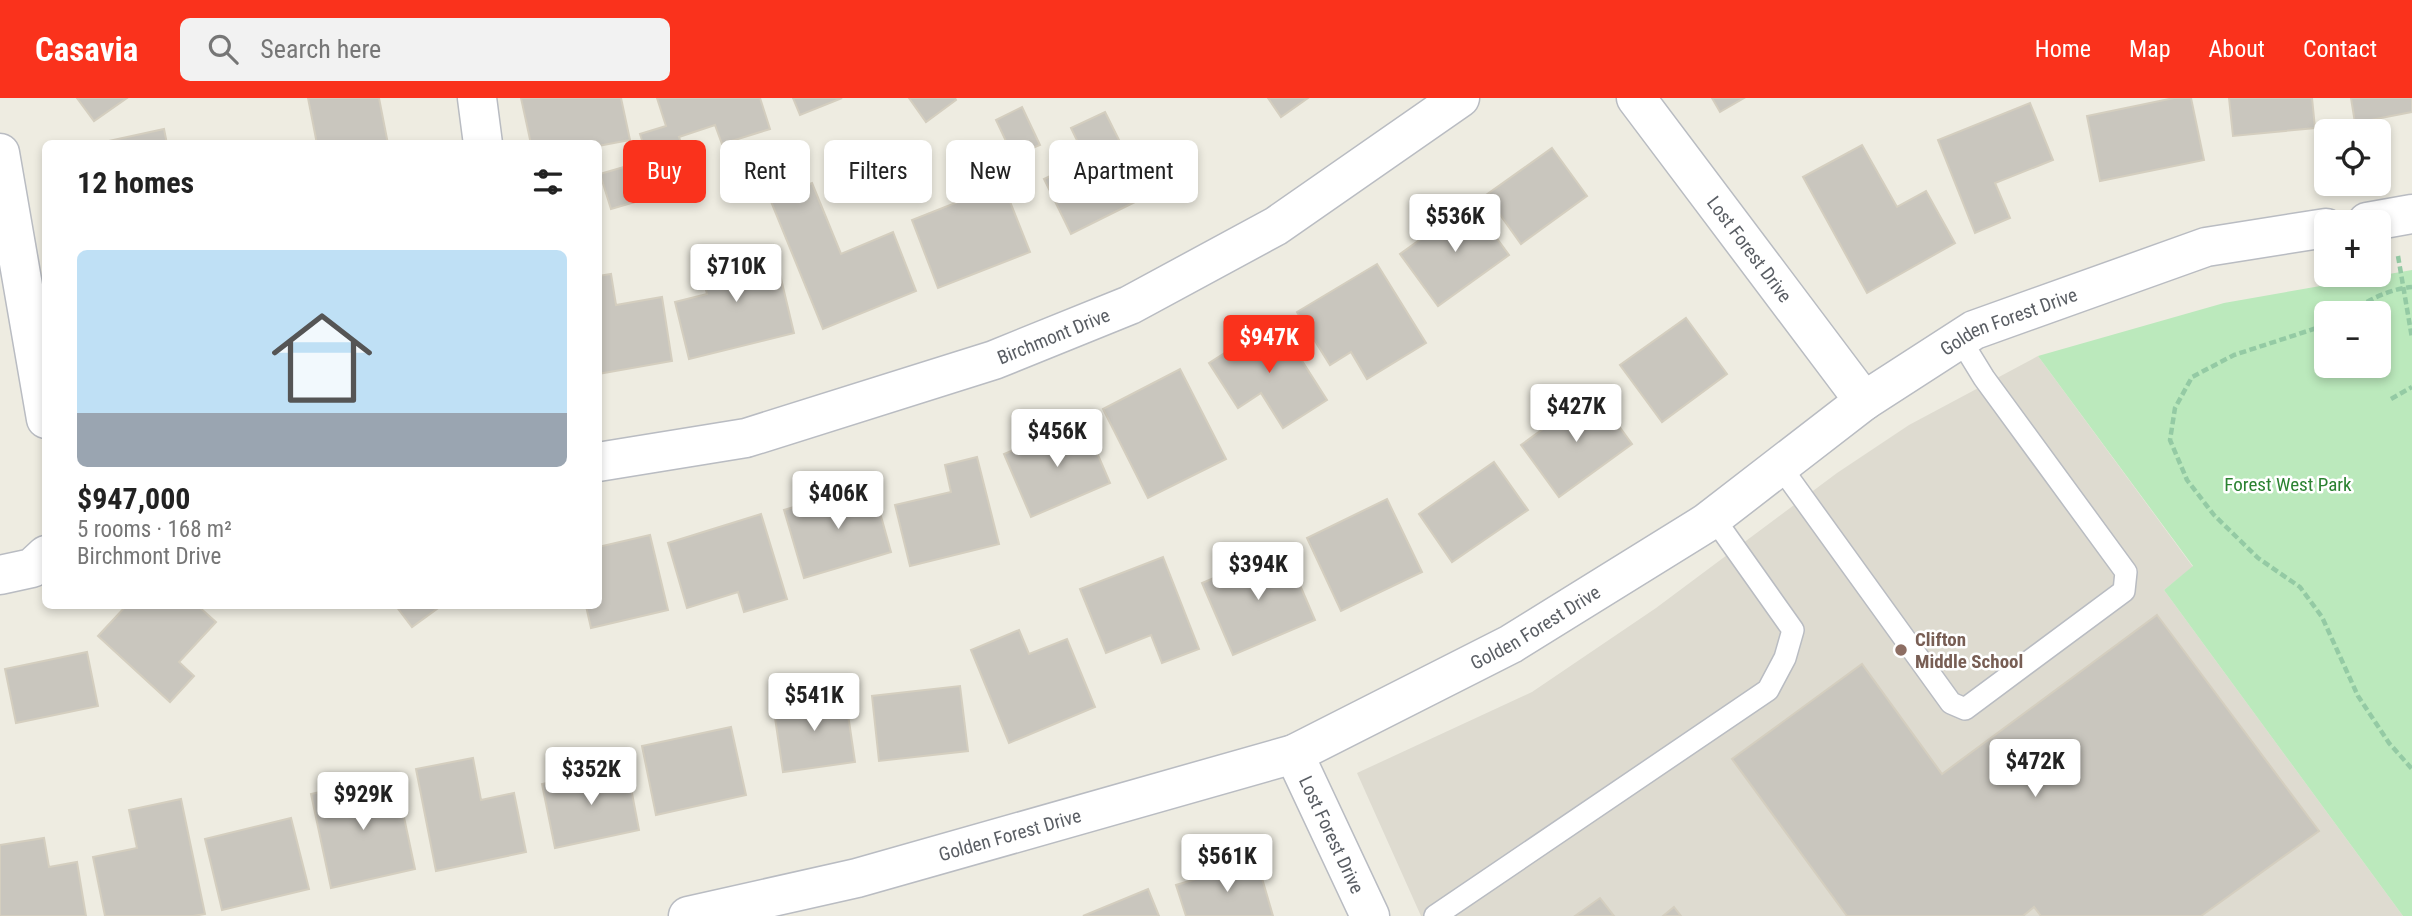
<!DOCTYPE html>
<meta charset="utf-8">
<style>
:root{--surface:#fff;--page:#f2f2f2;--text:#222;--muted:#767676;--line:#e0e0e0;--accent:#fa321c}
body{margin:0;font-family:"Roboto Condensed",sans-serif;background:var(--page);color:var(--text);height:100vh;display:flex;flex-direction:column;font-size:26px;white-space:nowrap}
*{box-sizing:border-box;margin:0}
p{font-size:23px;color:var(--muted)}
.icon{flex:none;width:38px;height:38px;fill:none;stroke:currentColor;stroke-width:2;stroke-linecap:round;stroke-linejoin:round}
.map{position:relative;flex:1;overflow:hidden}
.sheet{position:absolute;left:42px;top:42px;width:560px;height:469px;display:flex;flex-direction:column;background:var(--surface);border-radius:10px;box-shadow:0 4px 10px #0003}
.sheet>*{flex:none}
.banner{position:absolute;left:623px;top:42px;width:665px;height:63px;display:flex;gap:14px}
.controls{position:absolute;left:2314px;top:21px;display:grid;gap:14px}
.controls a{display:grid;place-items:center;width:77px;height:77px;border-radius:10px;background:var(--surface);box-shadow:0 4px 10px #0003;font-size:35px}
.price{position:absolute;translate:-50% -60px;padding:0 16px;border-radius:7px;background:#fff;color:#222;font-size:23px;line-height:46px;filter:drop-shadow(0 2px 4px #0008)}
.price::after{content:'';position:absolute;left:50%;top:42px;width:21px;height:16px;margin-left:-10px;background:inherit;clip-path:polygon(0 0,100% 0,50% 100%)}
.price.on{background:var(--accent);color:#fff}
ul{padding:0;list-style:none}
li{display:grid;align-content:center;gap:14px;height:371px;padding:0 35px}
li+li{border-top:2px solid var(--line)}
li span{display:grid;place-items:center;height:217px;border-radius:10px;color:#555}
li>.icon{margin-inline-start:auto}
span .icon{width:126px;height:126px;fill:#fffc;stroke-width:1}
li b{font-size:30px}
h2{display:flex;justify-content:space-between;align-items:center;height:84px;padding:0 35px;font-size:30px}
.pill{padding:0 24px;border-radius:10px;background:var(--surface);box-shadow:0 4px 10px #0003;font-size:24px;line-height:63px}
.pill.on{background:var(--accent);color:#fff}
header{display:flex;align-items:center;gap:42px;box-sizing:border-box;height:98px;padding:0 35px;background:var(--accent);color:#fff}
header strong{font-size:33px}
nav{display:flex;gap:38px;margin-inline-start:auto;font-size:24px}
.search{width:490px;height:63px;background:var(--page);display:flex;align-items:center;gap:18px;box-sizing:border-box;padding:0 24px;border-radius:10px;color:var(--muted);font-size:26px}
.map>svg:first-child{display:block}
</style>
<header>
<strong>Casavia</strong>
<div class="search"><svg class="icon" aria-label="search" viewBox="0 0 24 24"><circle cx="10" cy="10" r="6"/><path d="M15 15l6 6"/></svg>Search here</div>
<nav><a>Home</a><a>Map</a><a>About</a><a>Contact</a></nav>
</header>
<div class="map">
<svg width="2412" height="818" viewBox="0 0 2412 818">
<rect width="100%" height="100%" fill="#eeece1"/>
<polygon fill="#dedbd0" points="2038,258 2193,469 2164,492 2403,818 1421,818 1357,675 1532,594 1656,510 1837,375 1909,327"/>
<path fill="#bbe9bc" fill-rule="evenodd" d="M2412,172V818H2403L2164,492L2193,468L2038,258L2224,205ZM2326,215H2378V268H2326Z"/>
<g fill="#c9c6be" stroke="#d4cebf" stroke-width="2">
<polygon points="77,0 127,0 94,23"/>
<polygon points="308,0 379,0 388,46 317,46"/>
<polygon points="521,0 621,0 630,42 598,48 598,46 531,46"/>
<polygon points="657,0 760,0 770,31 722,46 715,27 679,39 696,91 661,102 640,36 666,28"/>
<polygon points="793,0 842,0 800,17"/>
<polygon points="909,0 955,0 956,2 926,24"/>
<polygon points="1268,0 1308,0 1281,19"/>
<polygon points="1712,0 1744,0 1720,14"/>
<polygon points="2174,0 2191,0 2204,62 2100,83 2087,18"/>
<polygon points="2229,0 2312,0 2315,30 2233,38"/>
<polygon points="2351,0 2412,0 2412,14 2355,25"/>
<polygon points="2030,5 2053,62 1995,85 2010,120 1975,135 1938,42"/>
<polygon points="1022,9 1040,47 1013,58 996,22"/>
<polygon points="1105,14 1147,98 1071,136 1044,81 1086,61 1071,30"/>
<polygon points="164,31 167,46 95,46"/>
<polygon points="1862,47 1897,109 1926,93 1955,145 1867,195 1803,79"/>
<polygon points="1552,50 1587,98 1521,146 1486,97"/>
<polygon points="634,66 645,101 611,111 600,76"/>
<polygon points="812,85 841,156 893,134 916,193 823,231 770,101"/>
<polygon points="1003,86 1030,154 938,190 912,122"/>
<polygon points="1471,105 1509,157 1438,208 1400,156"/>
<polygon points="773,147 794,235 689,261 675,204 707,196 699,165"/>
<polygon points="1377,166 1426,245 1367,281 1351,254 1330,267 1297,214"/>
<polygon points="611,176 616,207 662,199 672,263 598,276 598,178"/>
<polygon points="1686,220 1727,276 1662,324 1620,267"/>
<polygon points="1276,222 1327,302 1283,330 1261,295 1238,310 1209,265"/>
<polygon points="1180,271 1226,361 1148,400 1103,311"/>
<polygon points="1594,294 1632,346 1559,399 1521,347"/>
<polygon points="1083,322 1110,385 1031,419 1004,356"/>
<polygon points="977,359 999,446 910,468 895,407 951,394 945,367"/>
<polygon points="1494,364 1528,412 1452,464 1419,416"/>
<polygon points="872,386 891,454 804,480 784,412"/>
<polygon points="1387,401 1422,474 1341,513 1307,440"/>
<polygon points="761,416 787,501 744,514 738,494 687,510 668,445"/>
<polygon points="650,437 668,512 591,530 586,508 598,508 598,449"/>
<polygon points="1284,450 1315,522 1233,557 1202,485"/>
<polygon points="1163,459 1199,551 1162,565 1151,537 1106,555 1080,491"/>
<polygon points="126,508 198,508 216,524 179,564 194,578 170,604 98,538"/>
<polygon points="396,508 441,508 412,529"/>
<polygon points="2157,517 2319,733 2201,818 2041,818 2034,809 2023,818 1847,818 1732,661 1862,566 1942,676"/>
<polygon points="1019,532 1029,556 1067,541 1095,609 1009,645 971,552"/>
<polygon points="87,554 98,608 16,625 5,571"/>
<polygon points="960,588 968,653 879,663 872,598"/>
<polygon points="845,596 855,664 783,674 773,606"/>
<polygon points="731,629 746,697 656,717 642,648"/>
<polygon points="473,660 481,702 514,695 526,754 436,773 416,671"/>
<polygon points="627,669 639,732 555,750 542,686"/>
<polygon points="395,677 415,771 331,790 311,696"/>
<polygon points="181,701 205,816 193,818 105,818 93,759 137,750 129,712"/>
<polygon points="291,720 309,791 222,812 205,741"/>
<polygon points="44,740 49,769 77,764 86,818 0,818 0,747"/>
<polygon points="1257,763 1273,818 1186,818 1176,787"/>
<polygon points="1148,791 1159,818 1083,818"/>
<polygon points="1600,800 1614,818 1575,818"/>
<polygon points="1674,809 1681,818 1663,818"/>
</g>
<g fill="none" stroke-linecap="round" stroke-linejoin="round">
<g stroke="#b9bcc2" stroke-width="24">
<g id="lane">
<polyline points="1780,368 1951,605 1965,611 2124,493 2126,474 1984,280 1960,241"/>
<polyline points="1435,818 1768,592 1785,560 1793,532 1713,419"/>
</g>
</g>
<g stroke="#b9bcc2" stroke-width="41">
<g id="street">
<polyline points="477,0 483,46"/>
<path id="s1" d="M1636,0L1864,303"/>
<polyline points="0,55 46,321"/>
<polyline points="2367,124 2412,116"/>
<path id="s2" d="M598,364L746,340L994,262L1130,207L1276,128L1460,0"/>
<polyline points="0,477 32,470 46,457"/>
<path id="s3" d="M1294,656L1370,818"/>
<path id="s4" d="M688,818L857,780L1294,656L1511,546L1706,425L1864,303L1974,232L2206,149L2326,130"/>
</g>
</g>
<g stroke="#94caa4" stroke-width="4.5" stroke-dasharray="7 3.5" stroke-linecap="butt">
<polyline points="2398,158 2412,240"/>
<path d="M2349,215C2368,202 2389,191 2412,189"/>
<polyline points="2326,227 2234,257 2192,279 2175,310 2170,342 2187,382 2214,417 2258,460 2300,489 2322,519 2358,598 2389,645 2412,671"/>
<polyline points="2391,301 2412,289"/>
</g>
<use href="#lane" stroke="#fff" stroke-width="21"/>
<use href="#street" stroke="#fff" stroke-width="38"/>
</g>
<circle fill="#8d6e63" stroke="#fff" stroke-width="2.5" cx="1901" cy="552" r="7"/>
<g text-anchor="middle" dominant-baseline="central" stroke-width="5" stroke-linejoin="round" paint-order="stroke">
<g font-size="19" fill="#5a5e64" stroke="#fff">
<text stroke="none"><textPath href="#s1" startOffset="189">Lost Forest Drive</textPath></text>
<text stroke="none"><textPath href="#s4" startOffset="1466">Golden Forest Drive</textPath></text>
<text stroke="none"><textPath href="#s2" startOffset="474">Birchmont Drive</textPath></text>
<text stroke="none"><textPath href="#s4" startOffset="900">Golden Forest Drive</textPath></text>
<text stroke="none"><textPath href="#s4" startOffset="332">Golden Forest Drive</textPath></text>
<text stroke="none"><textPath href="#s3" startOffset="89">Lost Forest Drive</textPath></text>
</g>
<g font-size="19" fill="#2b8231" stroke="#fff">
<text x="2288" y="386">Forest West Park</text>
</g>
<g font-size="19" font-weight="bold" fill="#785e54" stroke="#fff" text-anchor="start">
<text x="1915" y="541">Clifton<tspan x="1915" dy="22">Middle School</tspan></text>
</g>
</g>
</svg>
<div class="controls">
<a><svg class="icon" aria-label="locate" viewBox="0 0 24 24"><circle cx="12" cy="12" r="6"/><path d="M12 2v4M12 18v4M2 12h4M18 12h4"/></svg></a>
<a>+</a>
<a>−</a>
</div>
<b class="price" style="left:1455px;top:156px">$536K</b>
<b class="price" style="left:736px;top:206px">$710K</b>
<b class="price on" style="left:1269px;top:277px">$947K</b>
<b class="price" style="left:1576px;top:346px">$427K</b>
<b class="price" style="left:1057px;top:371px">$456K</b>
<b class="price" style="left:838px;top:433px">$406K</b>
<b class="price" style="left:1258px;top:504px">$394K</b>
<b class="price" style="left:814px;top:635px">$541K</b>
<b class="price" style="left:2035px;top:701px">$472K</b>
<b class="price" style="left:591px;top:709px">$352K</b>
<b class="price" style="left:363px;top:734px">$929K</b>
<b class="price" style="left:1227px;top:796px">$561K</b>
<div class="banner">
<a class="pill on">Buy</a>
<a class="pill">Rent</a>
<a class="pill">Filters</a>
<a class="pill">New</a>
<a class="pill">Apartment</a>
</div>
<section class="sheet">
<h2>12 homes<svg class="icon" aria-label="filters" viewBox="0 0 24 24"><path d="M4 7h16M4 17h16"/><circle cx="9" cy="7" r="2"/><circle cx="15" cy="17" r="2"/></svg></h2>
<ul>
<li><span style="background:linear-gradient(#bfe0f5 75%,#9aa5b1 0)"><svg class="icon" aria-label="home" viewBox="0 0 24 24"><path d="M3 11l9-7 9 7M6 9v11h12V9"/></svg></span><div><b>$947,000</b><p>5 rooms · 168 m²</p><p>Birchmont Drive</p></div></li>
</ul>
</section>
</div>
